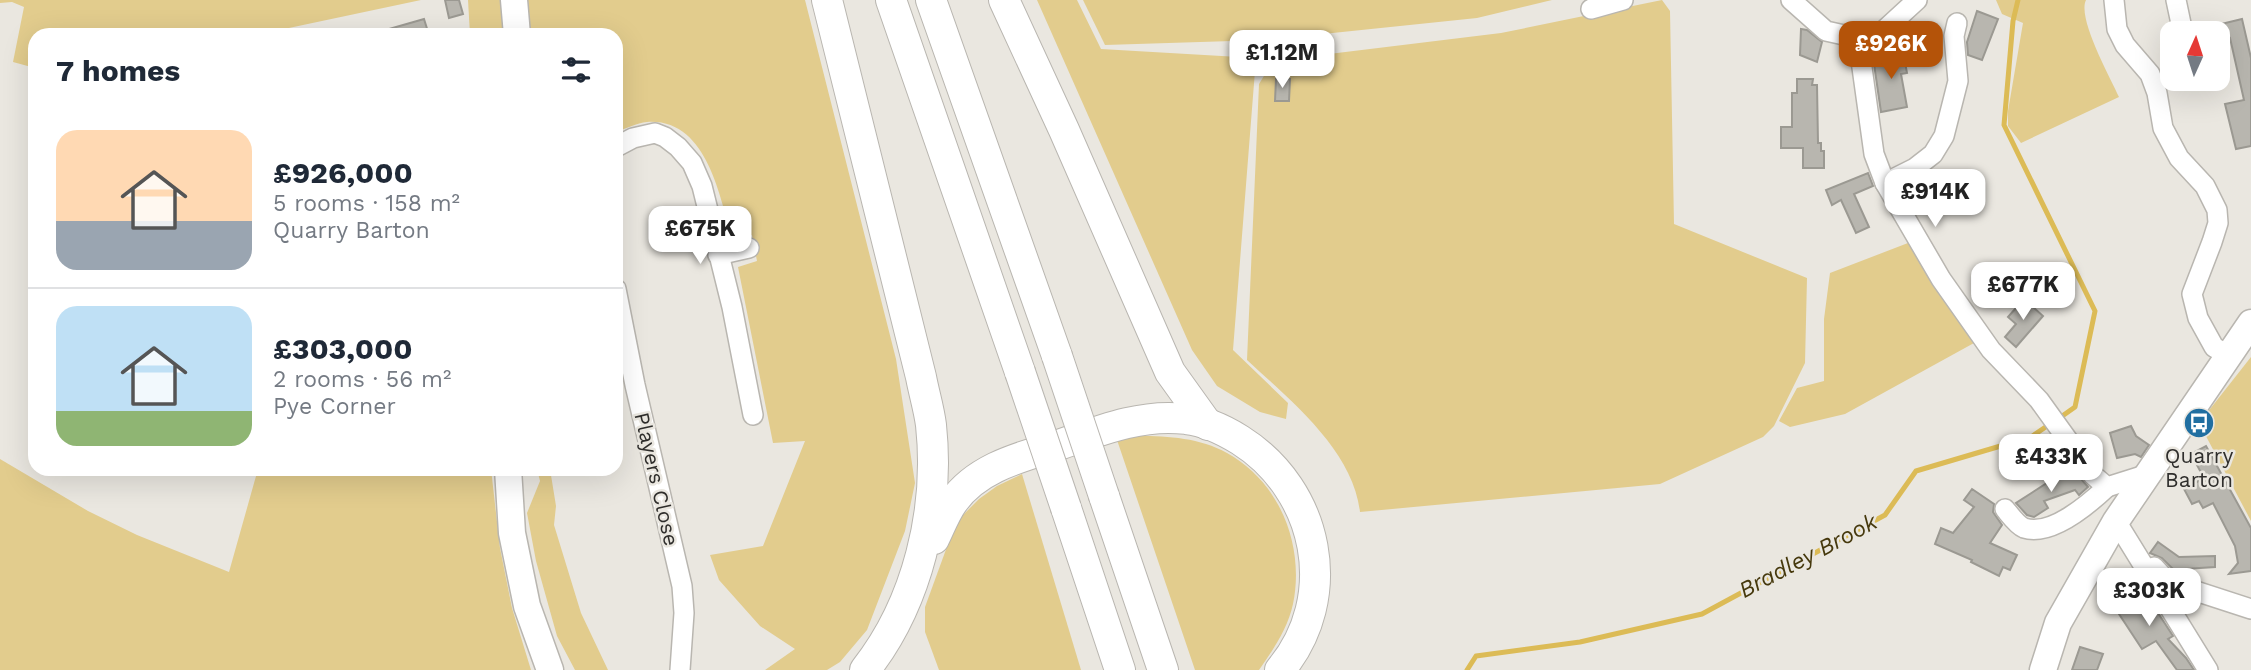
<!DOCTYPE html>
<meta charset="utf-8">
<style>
:root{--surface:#fff;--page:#f6f6f7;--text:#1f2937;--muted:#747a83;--line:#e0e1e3;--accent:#b45309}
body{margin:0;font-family:"Work Sans",sans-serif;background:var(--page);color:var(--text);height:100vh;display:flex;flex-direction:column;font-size:26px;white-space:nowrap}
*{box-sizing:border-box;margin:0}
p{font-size:23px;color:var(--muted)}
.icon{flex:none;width:38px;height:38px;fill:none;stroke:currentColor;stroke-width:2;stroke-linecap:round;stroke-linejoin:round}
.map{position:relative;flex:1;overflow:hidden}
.side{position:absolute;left:28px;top:28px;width:595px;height:448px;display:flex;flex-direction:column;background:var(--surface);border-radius:21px;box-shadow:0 7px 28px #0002}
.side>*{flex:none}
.needle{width:46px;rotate:3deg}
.controls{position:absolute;left:2160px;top:21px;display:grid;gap:14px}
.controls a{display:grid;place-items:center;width:70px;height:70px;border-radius:14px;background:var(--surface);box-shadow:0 7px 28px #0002;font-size:35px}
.price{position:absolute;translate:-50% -60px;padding:0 16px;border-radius:14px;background:#fff;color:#222;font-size:23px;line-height:46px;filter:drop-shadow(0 2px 4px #0008)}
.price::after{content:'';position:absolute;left:50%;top:42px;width:21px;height:16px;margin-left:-10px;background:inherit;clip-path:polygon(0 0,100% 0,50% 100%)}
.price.active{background:var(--accent);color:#fff}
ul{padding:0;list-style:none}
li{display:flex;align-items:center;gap:21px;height:175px;padding:0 28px}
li+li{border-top:2px solid var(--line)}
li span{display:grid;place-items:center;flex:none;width:196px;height:140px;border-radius:21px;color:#555}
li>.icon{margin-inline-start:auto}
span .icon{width:84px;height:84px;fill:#fffc;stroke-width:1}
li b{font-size:30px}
h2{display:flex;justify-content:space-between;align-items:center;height:84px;padding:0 28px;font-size:30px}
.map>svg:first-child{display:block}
</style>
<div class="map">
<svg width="2251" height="670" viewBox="0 0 2251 670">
<rect width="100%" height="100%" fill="#eae7e0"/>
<g fill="#e2cc8d">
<polygon points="0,0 421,0 270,32 270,35 35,35 35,68 13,62 24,7 12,2 0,3"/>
<polygon points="468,0 502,0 504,35 470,35"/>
<path d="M528,0H805L896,359L915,483L905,531L867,630L840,662L827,670H765L795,649L760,626L719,580L710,555L763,546L805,441L773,443L738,267L757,261L752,235L732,239C720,197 707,118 647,122C637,123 625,129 616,132V35H541V33L530,28Z"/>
<polygon points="1037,0 1077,0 1101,49 1256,58 1233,350 1288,403 1286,419 1260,412 1217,386 1192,350"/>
<polygon points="1083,0 1552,0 1477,18 1264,40 1105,45"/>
<path d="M1662,0L1670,11L1674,224L1807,278L1805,363L1774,426L1763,437L1660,484L1360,512C1353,450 1290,400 1247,360L1259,84L1267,71L1288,59L1501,33Z"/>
<path d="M1996,0H2086C2077,18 2110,77 2119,97L2021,143L2008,126V111L2023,23L2002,14Z"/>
<polygon points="1908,243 1974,343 1845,414 1790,427 1779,421 1797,388 1824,381 1824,319 1830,273"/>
<polygon points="2251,357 2251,521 2199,423"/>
<path d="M1139,436C1169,436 1200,438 1227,453C1280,482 1305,546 1293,604C1288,628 1273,650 1259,670H1195L1117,440Z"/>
<polygon points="0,459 88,511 137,535 229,572 258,469 491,469 500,548 512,608 531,670 0,670"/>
<polygon points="537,469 550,469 556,506 554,525 581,613 608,670 575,670 557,636 536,561 527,513 540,481"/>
<polygon points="1022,474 1081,670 939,670 925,632 925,607 952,533 962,516 979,499 997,486"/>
</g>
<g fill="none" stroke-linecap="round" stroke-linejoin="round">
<g stroke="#dcbb56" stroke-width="5">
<polyline points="2018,0 2013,21 2004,125 2095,311 2075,407 2058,419"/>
<polyline points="1467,670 1476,656 1580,642 1702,614 1885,515 1916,471 2031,437 2050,424"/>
</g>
</g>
<g fill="#b8b6af" stroke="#9b9992" stroke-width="2">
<polygon points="445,0 459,0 463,14 449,18"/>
<polygon points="1977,11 1998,19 1982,60 1968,55 1967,42"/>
<polygon points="424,19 429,35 382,35 382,31"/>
<polygon points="2242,19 2251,58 2251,146 2236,149 2225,104 2244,100 2230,38 2217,41 2217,25"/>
<polygon points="1801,29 1807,30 1822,42 1817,62 1800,55"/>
<polygon points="1903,52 1907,73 1901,74 1907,107 1881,112 1873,57"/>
<polygon points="1276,79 1290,79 1289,101 1275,101"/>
<polygon points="1797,79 1813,79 1812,85 1817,85 1818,143 1821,143 1821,151 1824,151 1824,168 1803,168 1803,148 1781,148 1781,127 1792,127 1792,93 1797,93"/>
<polygon points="1868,173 1873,186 1854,194 1869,227 1856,233 1841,200 1832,205 1826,190"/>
<polygon points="2024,299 2043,316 2016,347 2005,337 2016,324 2008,317"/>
<polygon points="2131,426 2136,436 2149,445 2141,457 2135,454 2117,458 2110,433"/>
<polygon points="2206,446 2251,528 2251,571 2229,574 2238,563 2235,546 2213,503 2203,508 2199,501 2192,504 2184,489 2204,478 2191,454"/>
<polygon points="2076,473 2088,487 2079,495 2075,490 2044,501 2048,508 2034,517 2027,515 2016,503 2047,483"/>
<polygon points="1972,489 1994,504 1993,512 2002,525 1990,543 2017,555 2010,570 2003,567 1999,576 1971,562 1972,560 1935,544 1941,528 1953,533 1974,507 1964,500"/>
<polygon points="2158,542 2179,557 2215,556 2215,567 2184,569 2179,573 2175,571 2162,558 2150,553"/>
<polygon points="2118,591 2140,593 2140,602 2143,603 2142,613 2158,613 2173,636 2168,639 2186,658 2194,670 2177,670 2156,641 2142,649 2117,611"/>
<polygon points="2080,647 2103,654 2097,670 2072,670"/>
</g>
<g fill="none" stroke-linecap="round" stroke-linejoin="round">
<g stroke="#b9b6b0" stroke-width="22">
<g id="minor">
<polyline points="1791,0 1826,31 1844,35 1859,46 1880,34 1917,0"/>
<polyline points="2114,0 2117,29 2125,45 2150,74 2157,93 2163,128 2179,158 2205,186 2217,210 2218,223 2212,242 2192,294 2198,318 2214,347 2229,356"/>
<polyline points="2176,0 2183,33"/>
<polyline points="1591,9 1623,0"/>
<polyline points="1859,46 1874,154 1885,183 1941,279 1991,350 2039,400 2093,475 2107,487 2145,475"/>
<polyline points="616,147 633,138 655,133 665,137 678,147 692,163 702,186 732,307 753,415"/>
<polyline points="1885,183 1915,168 1933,154 1944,136 1958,81 1954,36 1957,23"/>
<polyline points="718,255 749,248"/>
<polyline points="616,289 635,385 682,586 684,613 680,670"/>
<path d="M2005,509C2010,515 2017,525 2024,528C2051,537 2089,504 2107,487"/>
<polyline points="2116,521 2208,670"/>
<polyline points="2154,567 2168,582 2251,609"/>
</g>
</g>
<g stroke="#b9b6b0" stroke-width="29">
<g id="major">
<polyline points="514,0 517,35"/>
<polyline points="508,469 512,533 527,606 550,670"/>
<polyline points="2043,670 2058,623 2116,521 2251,323"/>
</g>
</g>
<g stroke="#b9b6b0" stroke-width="32">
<g id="highway">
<path d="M827,0L921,377C924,393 929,409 931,425C940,509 918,603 865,670"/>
<polyline points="891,0 1020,372"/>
<polyline points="931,0 1057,356"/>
<polyline points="1004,0 1064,130 1170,372 1208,425"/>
<polyline points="1104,496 1163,670"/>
<polyline points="1066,508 1120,670"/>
<path d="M934,539C940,527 945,513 953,502C976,469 1017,458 1053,447C1096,432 1140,413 1186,419C1205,421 1224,430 1240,440C1319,490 1341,597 1280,670"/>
</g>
</g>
<use href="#minor" stroke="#fff" stroke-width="19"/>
<use href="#major" stroke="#fff" stroke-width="26"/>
<use href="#highway" stroke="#fff" stroke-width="30"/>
<g stroke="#b9b6b0" stroke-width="32" stroke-linecap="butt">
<g id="highway-bridge">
<polyline points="1057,356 1104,496"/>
<polyline points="1020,372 1066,508"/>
</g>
</g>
<use href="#highway-bridge" stroke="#fff" stroke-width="30"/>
</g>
<defs>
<g id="bus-disc" transform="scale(1.575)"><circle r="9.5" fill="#216fa1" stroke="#eae7e0"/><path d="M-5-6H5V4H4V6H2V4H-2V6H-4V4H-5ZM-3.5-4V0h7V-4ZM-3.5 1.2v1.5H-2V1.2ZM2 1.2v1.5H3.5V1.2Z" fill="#fff"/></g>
</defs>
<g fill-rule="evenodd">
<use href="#bus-disc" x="2199" y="423"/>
</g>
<g text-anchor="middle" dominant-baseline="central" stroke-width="5" stroke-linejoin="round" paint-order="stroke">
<g font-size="21" fill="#2f2e2c" stroke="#eae7e0">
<text x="2199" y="455">Quarry<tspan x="2199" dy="24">Barton</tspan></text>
</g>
<g font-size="21" fill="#2f2e2c" stroke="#eae7e0">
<text transform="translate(657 479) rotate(77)">Players Close</text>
</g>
<g font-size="23" font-style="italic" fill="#46390d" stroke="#eae7e0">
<text transform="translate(1808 556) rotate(-28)">Bradley Brook</text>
</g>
</g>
</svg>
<div class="controls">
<a><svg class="needle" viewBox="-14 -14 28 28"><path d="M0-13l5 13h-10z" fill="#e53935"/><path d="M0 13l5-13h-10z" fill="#747a83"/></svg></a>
</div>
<b class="price active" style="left:1891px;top:81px">£926K</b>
<b class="price" style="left:1282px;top:90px">£1.12M</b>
<b class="price" style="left:1935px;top:229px">£914K</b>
<b class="price" style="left:700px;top:266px">£675K</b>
<b class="price" style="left:2023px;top:322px">£677K</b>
<b class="price" style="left:2051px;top:494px">£433K</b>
<b class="price" style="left:2149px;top:628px">£303K</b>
<section class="side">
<h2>7 homes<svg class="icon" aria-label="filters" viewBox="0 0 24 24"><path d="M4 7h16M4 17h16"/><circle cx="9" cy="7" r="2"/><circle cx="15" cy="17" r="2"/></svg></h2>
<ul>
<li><span style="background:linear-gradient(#ffd9b3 65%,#9aa5b1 0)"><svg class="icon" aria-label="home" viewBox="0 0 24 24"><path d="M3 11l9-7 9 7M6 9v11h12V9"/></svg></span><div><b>£926,000</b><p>5 rooms · 158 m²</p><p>Quarry Barton</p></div></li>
<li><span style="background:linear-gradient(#bfe0f5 75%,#8fb573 0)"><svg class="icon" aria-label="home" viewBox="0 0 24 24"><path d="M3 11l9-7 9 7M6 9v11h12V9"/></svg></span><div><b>£303,000</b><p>2 rooms · 56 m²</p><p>Pye Corner</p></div></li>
</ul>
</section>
</div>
